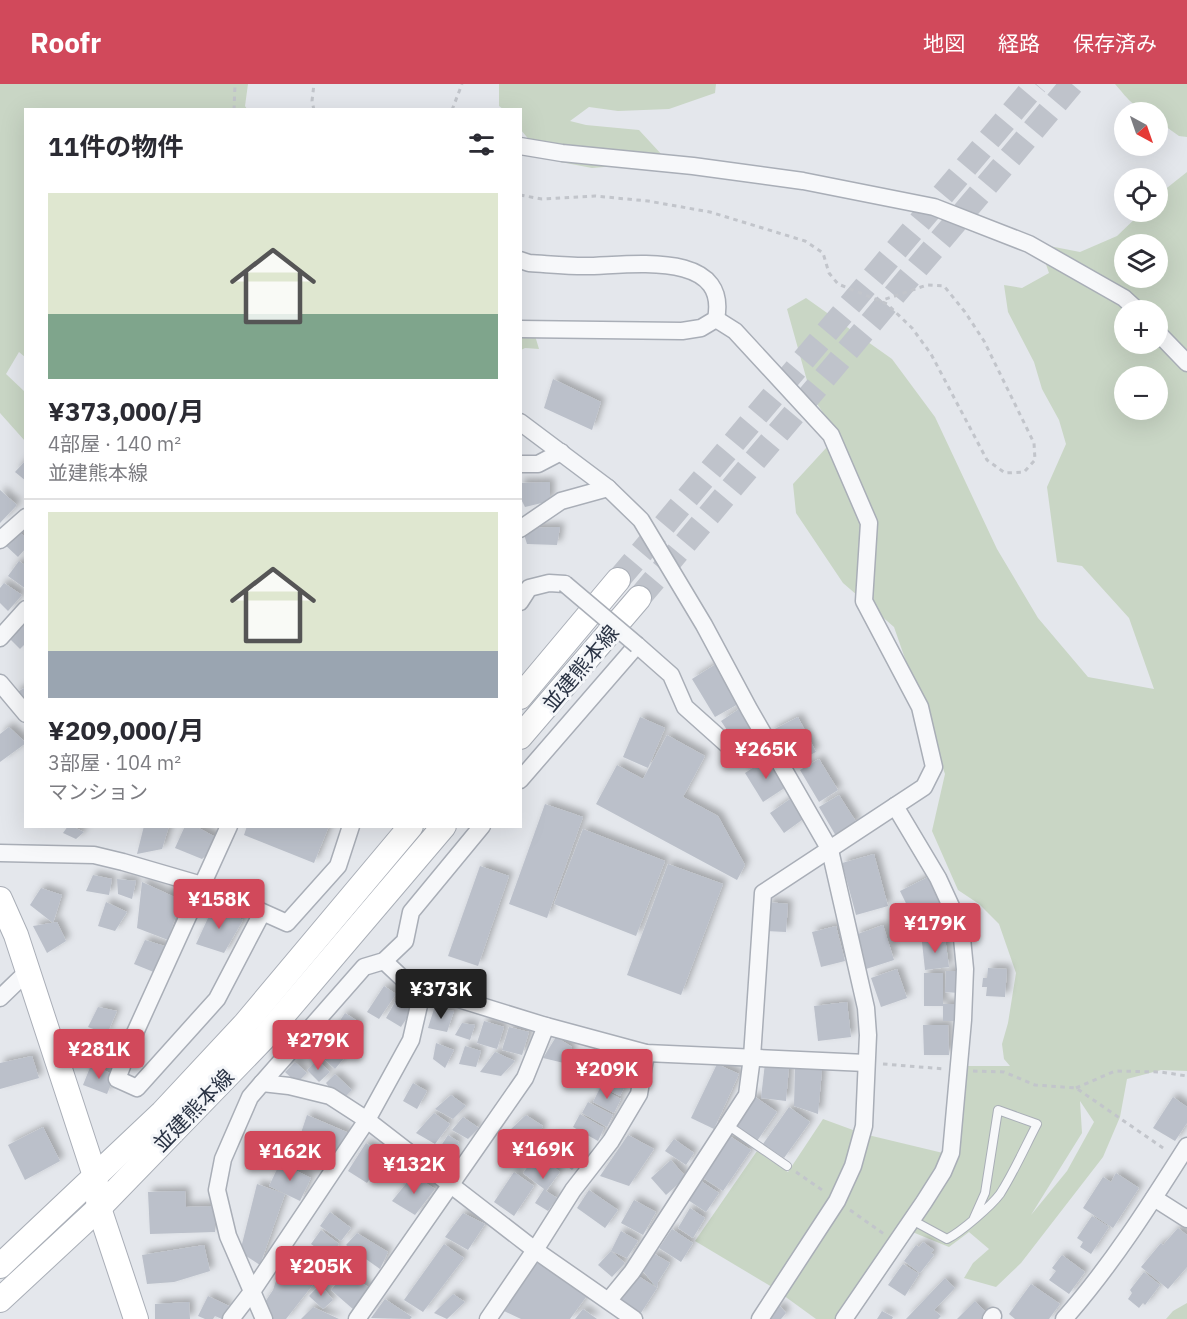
<!DOCTYPE html>
<html lang="ja">
<meta charset="utf-8">
<style>
:root{--surface:#fff;--page:#f7f7f7;--text:#2b2b33;--muted:#7c7c81;--line:#e1e1e2;--accent:#d1495b}
body{margin:0;font-family:"IBM Plex Sans","Noto Sans JP",sans-serif;background:var(--page);color:var(--text);height:100vh;display:flex;flex-direction:column;font-size:22px;white-space:nowrap}
*{box-sizing:border-box;margin:0}
p{font-size:20px;color:var(--muted)}
.icon{flex:none;width:33px;height:33px;fill:none;stroke:currentColor;stroke-width:2;stroke-linecap:round;stroke-linejoin:round}
.map{position:relative;flex:1;overflow:hidden}
.panel{position:absolute;left:24px;top:24px;width:498px;height:720px;display:flex;flex-direction:column;background:var(--surface);border-radius:0px;box-shadow:0 6px 24px #0002}
.panel>*{flex:none}
.needle{width:39px;rotate:140deg}
.fabs{position:absolute;left:1114px;top:18px;display:grid;gap:12px}
.fabs a{display:grid;place-items:center;width:54px;height:54px;border-radius:50%;background:var(--surface);box-shadow:0 6px 24px #0002;font-size:30px}
.price{position:absolute;translate:-50% -51px;padding:0 14px;border-radius:6px;background:var(--accent);color:#fff;font-size:20px;line-height:39px;filter:drop-shadow(0 2px 3px #0008)}
.price::after{content:'';position:absolute;left:50%;top:36px;width:18px;height:14px;margin-left:-9px;background:inherit;clip-path:polygon(0 0,100% 0,50% 100%)}
.price.selected{background:#222;color:#fff}
ul{padding:0;list-style:none}
li{display:grid;align-content:center;gap:12px;height:318px;padding:0 24px}
li+li{border-top:2px solid var(--line)}
li span{display:grid;place-items:center;height:186px;border-radius:0px;color:#555}
li>.icon{margin-inline-start:auto}
span .icon{width:108px;height:108px;fill:#fffc;stroke-width:1}
li b{font-size:26px}
h2{display:flex;justify-content:space-between;align-items:center;height:72px;padding:0 24px;font-size:26px}
header{display:flex;align-items:center;gap:36px;box-sizing:border-box;height:84px;padding:0 30px;background:var(--accent);color:#fff}
header strong{font-size:28px}
nav{display:flex;gap:33px;margin-inline-start:auto;font-size:21px}
.map>svg:first-child{display:block}
</style>
<header>
<strong>Roofr</strong>
<nav><a>地図</a><a>経路</a><a>保存済み</a></nav>
</header>
<div class="map">
<svg width="1187" height="1235" viewBox="0 0 1187 1235">
<defs>
<filter id="shadow"><feDropShadow dx="4.5" dy="-4.5" stdDeviation="3" flood-color="#0004"/></filter>
</defs>
<rect width="100%" height="100%" fill="#e4e7ec"/>
<g fill="#c9d6c5" fill-rule="evenodd">
<polygon points="0,0 248,0 245,22 247,25 26,26 25,273 19,268 6,290 25,308 25,357 0,329"/>
<polygon points="499,0 716,0 715,9 669,25 618,27 589,23 570,37 586,41 639,46 663,72 627,81 592,84 545,75 521,46 520,26 503,25 499,22"/>
<path d="M1115,0H1187V53L1179,52L1158,37V28C1136,28 1129,16 1115,0Z"/>
<path d="M1187,88V987L1161,986L1127,995L1120,1033L1103,1073L1021,1179L996,1203L964,1194L973,1179L989,1165L969,1148L949,1163L910,1147L954,1082L965,982H1010L1004,975L1002,960L1008,939L1016,889L999,840L979,820L958,806L932,747L945,690L894,543L843,499L796,429L793,400L838,351L811,311L787,225L806,214L892,275L935,333L997,465L1038,534L1088,593L1154,605L1129,534L1082,482L1057,478L1047,403L1066,360L1059,336L1042,305L1034,278L1008,228L1004,201L1022,204L1049,189L1039,160L1080,168L1117,152L1142,128H1158V111ZM1125,160H1158V194H1125ZM1125,226H1158V260H1125ZM1125,292H1158V326H1125ZM1080,1017L1094,1038L1067,1087L1031,1131L1082,1049Z"/>
<polygon points="521,245 533,245 539,265 525,264 521,266"/>
<polygon points="823,1035 853,1046 850,1072 840,1095 826,1119 772,1203 695,1157 757,1067 788,1088"/>
<polygon points="868,1051 943,1069 936,1086 837,1235 816,1235 783,1211"/>
<polygon points="1187,1219 1187,1235 1166,1235 1173,1227"/>
</g>
<g fill="#bbc0ca" filter="url(#shadow)">
<polygon points="553,295 601,318 592,346 544,324"/>
<polygon points="26,376 26,397 15,388"/>
<polygon points="550,398 550,417 525,423 520,413 520,399"/>
<polygon points="0,406 17,421 0,439"/>
<polygon points="560,443 557,461 527,460 522,444"/>
<polygon points="17,445 26,454 26,464 18,473 3,459"/>
<polygon points="19,477 26,482 26,505 8,492"/>
<polygon points="4,499 22,511 8,527 0,519 0,504"/>
<polygon points="23,538 26,540 26,559 20,565 10,555"/>
<polygon points="716,580 740,619 715,633 692,595"/>
<polygon points="26,603 26,615 23,618 14,610"/>
<polygon points="742,623 755,644 735,658 721,637"/>
<polygon points="640,633 665,644 648,684 623,673"/>
<polygon points="798,633 816,668 789,682 771,647"/>
<polygon points="9,643 26,659 0,678 0,650"/>
<polygon points="667,651 705,672 683,713 718,732 745,781 737,796 596,720 617,681 643,695"/>
<polygon points="768,674 786,703 763,718 745,689"/>
<polygon points="819,675 838,706 819,718 800,686"/>
<polygon points="839,711 857,739 836,752 819,723"/>
<polygon points="793,713 806,733 784,749 770,729"/>
<polygon points="545,720 583,733 547,834 509,820"/>
<polygon points="68,742 71,742 84,748 76,755 63,749"/>
<polygon points="144,742 169,742 162,765 137,770"/>
<polygon points="185,742 195,742 223,757 202,775 175,764"/>
<polygon points="247,742 329,742 314,779 244,751"/>
<polygon points="583,745 665,777 636,852 554,820"/>
<polygon points="874,770 888,822 856,831 842,779"/>
<polygon points="668,780 723,800 681,911 627,891"/>
<polygon points="480,782 509,792 478,882 448,872"/>
<polygon points="93,791 112,795 109,811 86,807"/>
<polygon points="930,792 949,831 919,846 900,807"/>
<polygon points="117,795 136,797 132,815 118,810"/>
<polygon points="142,798 181,816 168,856 137,844"/>
<polygon points="41,804 62,811 53,839 30,821"/>
<polygon points="106,818 127,828 115,847 98,842"/>
<polygon points="768,818 788,820 786,848 766,847"/>
<polygon points="214,821 243,836 224,869 196,860"/>
<polygon points="57,838 66,857 47,869 33,842"/>
<polygon points="883,841 894,876 866,885 855,851"/>
<polygon points="836,842 845,877 821,883 812,848"/>
<polygon points="945,854 949,883 925,886 922,858"/>
<polygon points="145,856 168,863 156,889 134,880"/>
<polygon points="988,884 1007,885 1005,913 986,912 987,903 982,903 983,894 987,894"/>
<polygon points="897,885 907,914 881,923 871,894"/>
<polygon points="946,887 959,887 959,909 945,908"/>
<polygon points="924,889 943,889 943,920 957,920 957,937 943,937 943,922 924,922"/>
<polygon points="384,902 396,910 379,935 367,928"/>
<polygon points="399,911 415,921 401,943 386,934"/>
<polygon points="847,918 851,953 818,957 814,922"/>
<polygon points="98,923 117,927 107,950 88,943"/>
<polygon points="434,925 454,927 447,948 428,944"/>
<polygon points="345,929 362,940 348,963 330,952"/>
<polygon points="484,937 504,943 497,965 477,959"/>
<polygon points="462,939 475,941 470,956 455,951"/>
<polygon points="923,941 948,941 949,971 924,971"/>
<polygon points="509,943 529,948 522,971 502,966"/>
<polygon points="556,953 572,963 568,980 543,974"/>
<polygon points="436,959 454,966 445,984 433,975"/>
<polygon points="333,961 345,973 335,985 322,973"/>
<polygon points="465,962 481,967 476,983 459,980"/>
<polygon points="495,968 515,977 501,992 480,988"/>
<polygon points="619,971 637,978 630,995 612,988"/>
<polygon points="32,972 39,994 0,1005 0,979"/>
<polygon points="317,976 330,988 319,998 307,986"/>
<polygon points="295,978 307,989 297,999 285,988"/>
<polygon points="765,979 789,982 786,1017 761,1014"/>
<polygon points="717,980 739,990 714,1045 691,1034"/>
<polygon points="91,981 115,991 107,1010 83,1001"/>
<polygon points="795,983 822,986 818,1030 794,1022"/>
<polygon points="335,990 352,1006 340,1018 326,999"/>
<polygon points="611,990 627,998 620,1012 604,1004"/>
<polygon points="413,999 427,1007 417,1025 403,1017"/>
<polygon points="600,1004 621,1015 614,1029 593,1018"/>
<polygon points="451,1011 466,1022 453,1035 435,1025"/>
<polygon points="754,1012 777,1028 757,1057 733,1040"/>
<polygon points="1173,1013 1187,1023 1187,1039 1175,1057 1153,1044"/>
<polygon points="588,1018 613,1031 607,1043 582,1029"/>
<polygon points="789,1023 810,1038 784,1074 763,1060"/>
<polygon points="434,1029 450,1040 435,1060 416,1049"/>
<polygon points="580,1030 604,1044 598,1057 573,1043"/>
<polygon points="307,1031 349,1049 337,1071 299,1055"/>
<polygon points="526,1031 543,1042 534,1061 509,1047"/>
<polygon points="463,1033 479,1044 468,1055 452,1046"/>
<polygon points="43,1043 60,1077 25,1096 8,1061"/>
<polygon points="448,1051 459,1058 447,1079 439,1065"/>
<polygon points="628,1051 654,1065 629,1102 600,1092"/>
<polygon points="728,1051 751,1066 723,1107 700,1092"/>
<polygon points="557,1052 584,1073 572,1086 545,1066"/>
<polygon points="674,1055 694,1069 686,1081 665,1067"/>
<polygon points="366,1059 385,1071 367,1099 348,1087"/>
<polygon points="537,1070 560,1088 546,1107 557,1114 548,1127 535,1119 544,1105 523,1089"/>
<polygon points="671,1076 686,1093 666,1111 651,1094"/>
<polygon points="280,1079 311,1094 300,1117 269,1102"/>
<polygon points="514,1088 534,1102 514,1132 494,1118"/>
<polygon points="1116,1089 1139,1104 1113,1144 1083,1124 1103,1093 1111,1098"/>
<polygon points="413,1091 435,1105 415,1131 392,1117"/>
<polygon points="698,1095 719,1109 706,1128 685,1114"/>
<polygon points="257,1100 285,1110 260,1181 240,1168"/>
<polygon points="589,1106 618,1126 605,1144 577,1124"/>
<polygon points="185,1107 186,1123 215,1122 215,1148 150,1150 148,1108"/>
<polygon points="634,1116 656,1128 643,1151 621,1139"/>
<polygon points="690,1124 705,1134 693,1154 678,1144"/>
<polygon points="330,1128 351,1144 341,1157 320,1142"/>
<polygon points="463,1129 485,1140 468,1166 445,1153"/>
<polygon points="1092,1132 1109,1143 1091,1170 1080,1163 1083,1158 1077,1154"/>
<polygon points="1178,1144 1187,1151 1187,1183 1168,1205 1141,1183 1161,1159 1163,1161"/>
<polygon points="672,1145 693,1159 681,1178 659,1164"/>
<polygon points="321,1146 339,1160 329,1173 311,1160"/>
<polygon points="621,1147 638,1157 627,1174 611,1167 625,1179 612,1193 598,1181 611,1167"/>
<polygon points="357,1149 388,1168 380,1185 346,1161"/>
<polygon points="923,1158 934,1166 931,1169 934,1171 920,1189 904,1177 916,1161 919,1163"/>
<polygon points="444,1160 464,1174 423,1228 404,1216"/>
<polygon points="204,1161 210,1187 174,1198 147,1200 142,1171"/>
<polygon points="653,1169 670,1179 658,1198 657,1204 642,1186"/>
<polygon points="309,1170 326,1184 312,1188 303,1179"/>
<polygon points="1062,1171 1085,1188 1069,1210 1049,1196 1056,1187 1052,1184"/>
<polygon points="282,1178 315,1198 286,1235 272,1235 263,1221 273,1206"/>
<polygon points="537,1179 589,1209 570,1235 521,1235 504,1227"/>
<polygon points="903,1180 919,1190 905,1212 888,1201"/>
<polygon points="346,1188 371,1205 354,1226 331,1206"/>
<polygon points="632,1188 657,1204 639,1232 614,1216"/>
<polygon points="1144,1188 1160,1201 1145,1221 1143,1219 1139,1224 1128,1215 1132,1209 1130,1206"/>
<polygon points="945,1194 955,1204 934,1226 941,1232 938,1235 906,1235"/>
<polygon points="320,1200 333,1216 323,1225 309,1212"/>
<polygon points="1031,1200 1060,1220 1049,1235 1015,1235 1009,1230"/>
<polygon points="453,1210 465,1218 447,1235 434,1229"/>
<polygon points="208,1212 229,1222 222,1235 215,1232 213,1235 205,1235 198,1232"/>
<polygon points="385,1215 412,1233 410,1235 371,1234"/>
<polygon points="975,1217 988,1230 984,1235 957,1235"/>
<polygon points="189,1218 190,1235 155,1235 155,1220"/>
<polygon points="779,1221 786,1229 781,1235 769,1235"/>
<polygon points="313,1223 339,1235 301,1235"/>
<polygon points="583,1225 597,1235 575,1235"/>
<polygon points="882,1227 893,1233 892,1235 877,1235"/>
</g>
<g fill="none" stroke-linecap="round" stroke-linejoin="round">
<g stroke="#bfc3cb" stroke-width="24" stroke-dasharray="24 12" stroke-linecap="butt">
<polyline points="618,496 1036,0"/>
<polyline points="639,514 1072,0"/>
</g>
<g stroke="#a9aeb7" stroke-width="10">
<g id="lane">
<polyline points="729,1042 787,1082"/>
<path d="M912,1136L947,1155C961,1148 991,1122 1000,1110C1014,1088 1025,1063 1037,1040L998,1026L985,1109L973,1136"/>
</g>
</g>
<g stroke="#a9aeb7" stroke-width="19">
<g id="street">
<polyline points="520,62 562,69 693,82 803,97 934,123 1029,160 1124,214 1137,226"/>
<path d="M520,176L529,179C547,180 566,182 585,182C626,182 730,164 716,235L701,244L682,247L520,245"/>
<polyline points="1158,249 1187,279"/>
<polyline points="520,338 608,404 641,436 704,541 749,625 830,766 866,924 868,951 864,1042 853,1082 837,1117 760,1235"/>
<polyline points="520,380 538,380 561,368"/>
<polyline points="520,445 561,417 608,404"/>
<polyline points="0,456 26,433"/>
<polyline points="520,518 529,504 549,499 565,500"/>
<polyline points="0,554 26,525"/>
<polyline points="0,599 26,630"/>
<polyline points="520,696 637,561 671,591 685,623 732,665 770,663"/>
<polyline points="229,742 134,951 117,995 137,1004 217,915 262,829"/>
<polyline points="482,742 411,828 405,857 384,877 364,883 262,999 289,1002 330,1012 367,1036 535,1166 634,1235"/>
<polyline points="0,769 94,771 123,778 202,801 287,839 338,782 351,742"/>
<polyline points="384,877 401,893 423,904 546,942 646,969 866,979"/>
<polyline points="0,914 28,887"/>
<polyline points="262,999 250,1013 223,1075 217,1106 228,1152 264,1235"/>
<polyline points="1154,1114 1187,1135"/>
<polyline points="609,1216 632,1188 747,1011 752,973 763,809 924,703 934,683 920,623 864,517 869,439 831,351 735,247 716,235"/>
<polyline points="231,1235 251,1209 367,1036 411,956 423,904"/>
<polyline points="357,1235 525,994 546,942"/>
<polyline points="488,1235 535,1166 573,1106 611,1057 639,1010 646,969"/>
<polyline points="844,1235 924,1118 943,1088 951,1069 963,936 965,885 961,844 938,794 895,722"/>
<polyline points="991,1235 993,1232"/>
<path d="M1064,1235C1111,1182 1149,1122 1187,1062"/>
</g>
</g>
<g stroke="#a9aeb7" stroke-width="26">
<g id="secondary">
<polyline points="520,613 618,496"/>
<polyline points="520,653 639,514"/>
<polyline points="0,815 16,851 95,1092 99,1124 136,1235"/>
<polyline points="0,1182 162,1029 245,940 411,742"/>
<polyline points="0,1216 99,1124 262,956 444,742"/>
</g>
</g>
<g stroke="#c2c5cb" stroke-width="3" stroke-dasharray="4.5 4.5" stroke-linecap="butt">
<polyline points="234,26 235,0"/>
<polyline points="314,26 312,17 314,0"/>
<polyline points="452,26 462,0"/>
<polyline points="520,111 542,115 595,112 648,117 710,128 805,157 823,169 829,189 838,200 880,217 887,220 912,244 931,270 987,376 1005,389 1024,388 1035,376 1034,359 984,257 965,228 944,202 927,201 880,217"/>
<polyline points="883,980 945,985"/>
<polyline points="973,987 1004,988 1035,1001 1076,1004 1166,1066"/>
<polyline points="1076,1004 1115,987 1161,988 1187,992"/>
<polyline points="796,1088 825,1108"/>
<polyline points="850,1126 884,1150"/>
</g>
<use href="#lane" stroke="#f7f8fa" stroke-width="8"/>
<use href="#street" stroke="#f7f8fa" stroke-width="16"/>
<use href="#secondary" stroke="#fff" stroke-width="24"/>
<g stroke="#a9aeb7" stroke-width="19" stroke-linecap="butt">
<polyline id="street-bridge" points="565,500 637,561"/>
</g>
<use href="#street-bridge" stroke="#f7f8fa" stroke-width="16"/>
</g>
<g text-anchor="middle" dominant-baseline="central" stroke-width="6" stroke-linejoin="round" paint-order="stroke">
<g font-size="21" fill="#2b3445" stroke="#f4f6f9">
<text transform="translate(580 584) rotate(-50)">並建熊本線</text>
<text transform="translate(193 1026) rotate(-46)">並建熊本線</text>
</g>
</g>
</svg>
<div class="fabs">
<a><svg class="needle" viewBox="-14 -14 28 28"><path d="M0-13l5 13h-10z" fill="#e53935"/><path d="M0 13l5-13h-10z" fill="#7c7c81"/></svg></a>
<a><svg class="icon" aria-label="locate" viewBox="0 0 24 24"><circle cx="12" cy="12" r="6"/><path d="M12 2v4M12 18v4M2 12h4M18 12h4"/></svg></a>
<a><svg class="icon" aria-label="layers" viewBox="0 0 24 24"><path d="M12 4l9 5-9 5-9-5zM3 14l9 5 9-5"/></svg></a>
<a>+</a>
<a>−</a>
</div>
<b class="price" style="left:766px;top:696px">¥265K</b>
<b class="price" style="left:219px;top:846px">¥158K</b>
<b class="price" style="left:935px;top:870px">¥179K</b>
<b class="price selected" style="left:441px;top:936px">¥373K</b>
<b class="price" style="left:318px;top:987px">¥279K</b>
<b class="price" style="left:99px;top:996px">¥281K</b>
<b class="price" style="left:607px;top:1016px">¥209K</b>
<b class="price" style="left:543px;top:1096px">¥169K</b>
<b class="price" style="left:290px;top:1098px">¥162K</b>
<b class="price" style="left:414px;top:1111px">¥132K</b>
<b class="price" style="left:321px;top:1213px">¥205K</b>
<section class="panel">
<h2>11件の物件<svg class="icon" aria-label="filters" viewBox="0 0 24 24"><path d="M4 7h16M4 17h16"/><circle cx="9" cy="7" r="2"/><circle cx="15" cy="17" r="2"/></svg></h2>
<ul>
<li><span style="background:linear-gradient(#dfe7d0 65%,#7fa58c 0)"><svg class="icon" aria-label="home" viewBox="0 0 24 24"><path d="M3 11l9-7 9 7M6 9v11h12V9"/></svg></span><div><b>¥373,000/月</b><p>4部屋 · 140 m²</p><p>並建熊本線</p></div></li>
<li><span style="background:linear-gradient(#dfe7d0 75%,#9aa5b1 0)"><svg class="icon" aria-label="home" viewBox="0 0 24 24"><path d="M3 11l9-7 9 7M6 9v11h12V9"/></svg></span><div><b>¥209,000/月</b><p>3部屋 · 104 m²</p><p>マンション</p></div></li>
</ul>
</section>
</div>
